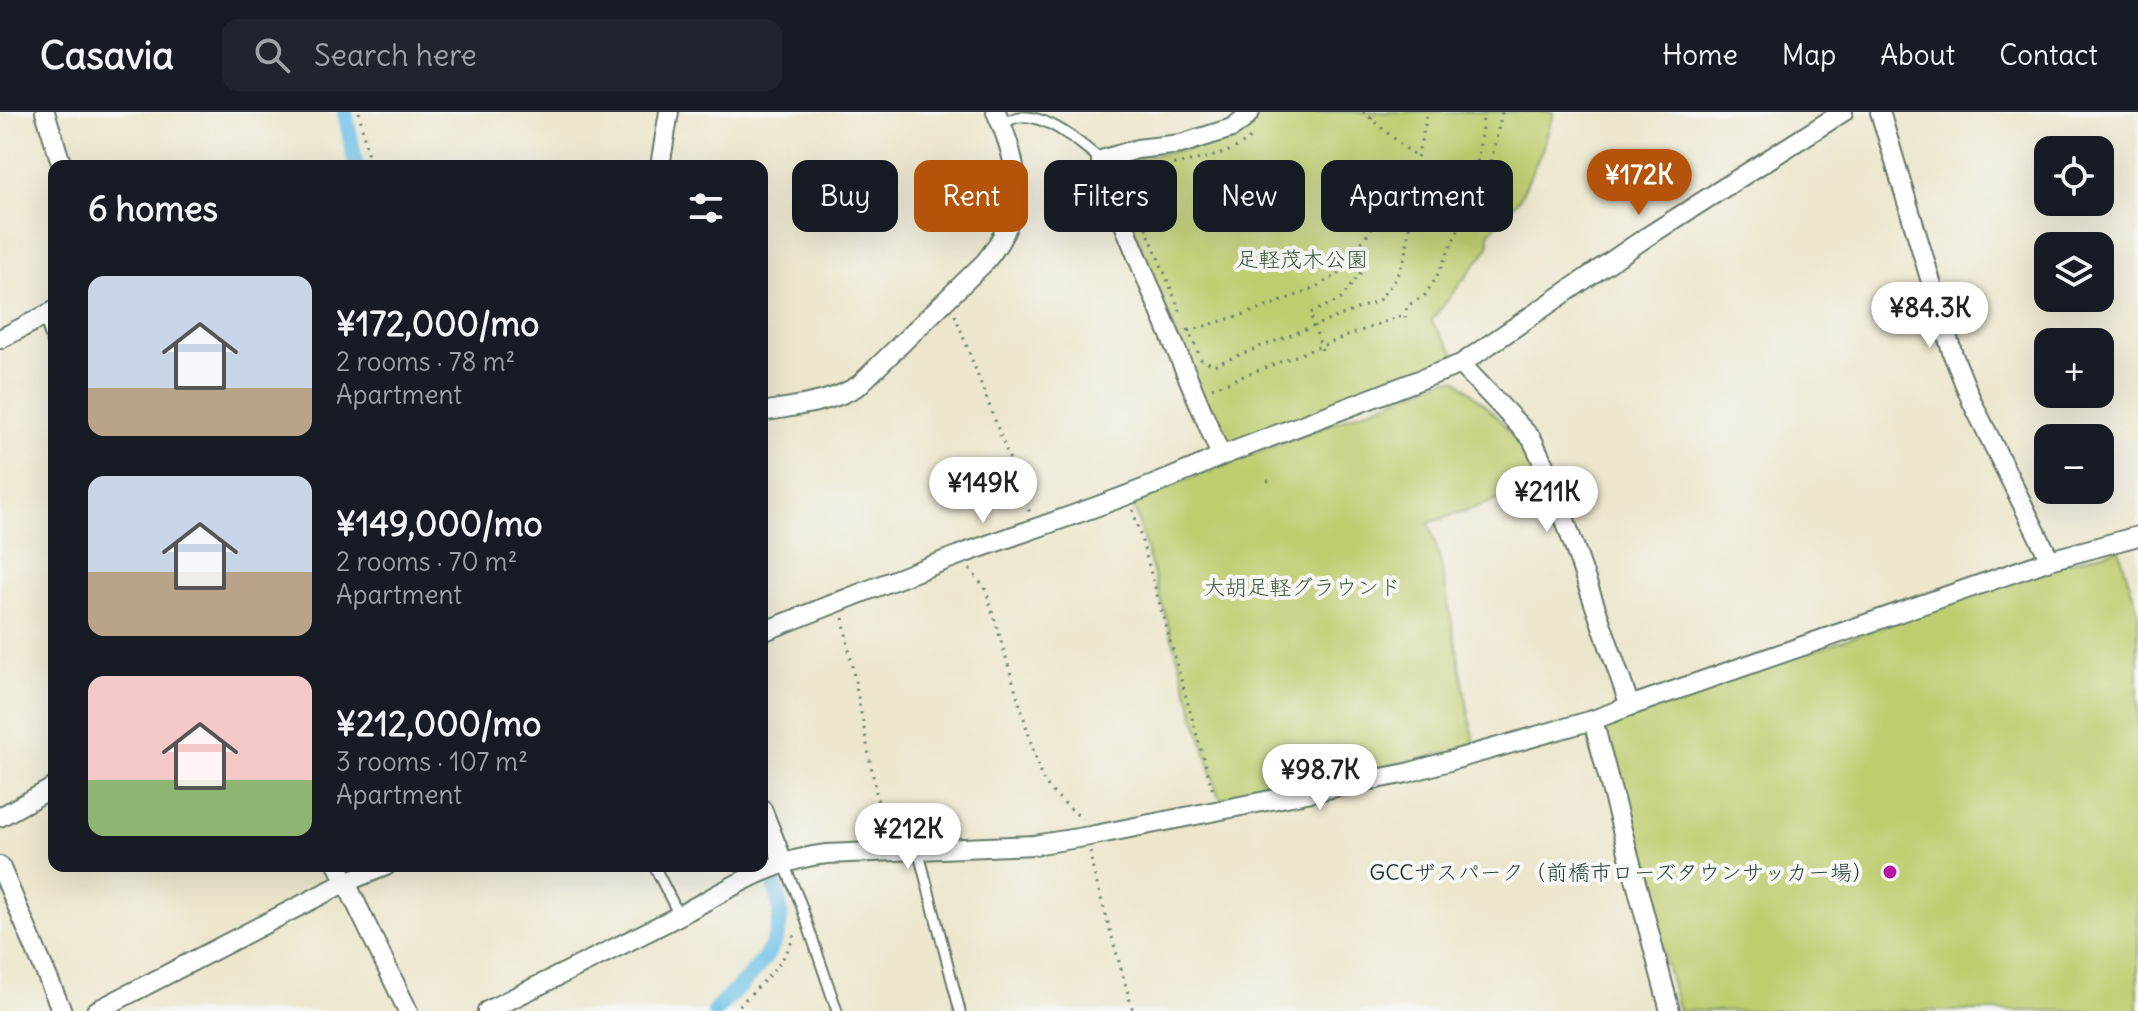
<!DOCTYPE html>
<meta charset="utf-8">
<style>
:root{--surface:#171b24;--page:#20242c;--text:#f1f3f6;--muted:#9ea1a6;--line:#363941;--accent:#b45309}
body{margin:0;font-family:Delius,"Klee One",sans-serif;background:var(--page);color:var(--text);height:100vh;display:flex;flex-direction:column;font-size:30px;white-space:nowrap}
*{box-sizing:border-box;margin:0}
p{font-size:26px;color:var(--muted)}
.icon{flex:none;width:44px;height:44px;fill:none;stroke:currentColor;stroke-width:2;stroke-linecap:round;stroke-linejoin:round}
.map{position:relative;flex:1;overflow:hidden}
.drawer{position:absolute;left:48px;top:48px;width:720px;height:712px;display:flex;flex-direction:column;background:var(--surface);border-radius:16px;box-shadow:0 8px 32px #0002}
.drawer>*{flex:none}
.guide{position:absolute;left:792px;top:48px;width:760px;height:72px;display:flex;gap:16px}
.buttons{position:absolute;left:2034px;top:24px;display:grid;gap:16px}
.buttons a{display:grid;place-items:center;width:80px;height:80px;border-radius:16px;background:var(--surface);box-shadow:0 8px 32px #0002;font-size:40px}
.price{position:absolute;translate:-50% -68px;padding:0 18px;border-radius:28px;background:#fff;color:#222;font-size:26px;line-height:52px;filter:drop-shadow(0 2px 4px #0008)}
.price::after{content:'';position:absolute;left:50%;top:48px;width:24px;height:18px;margin-left:-12px;background:inherit;clip-path:polygon(0 0,100% 0,50% 100%)}
.price.selected{background:var(--accent);color:#fff}
ul{padding:0;list-style:none}
li{display:flex;align-items:center;gap:24px;height:200px;padding:0 40px}
li span{display:grid;place-items:center;flex:none;width:224px;height:160px;border-radius:16px;color:#555}
li>.icon{margin-inline-start:auto}
span .icon{width:96px;height:96px;fill:#fffc;stroke-width:1}
li b{font-size:34px}
h2{display:flex;justify-content:space-between;align-items:center;height:96px;padding:0 40px;font-size:34px}
.pill{padding:0 28px;border-radius:16px;background:var(--surface);box-shadow:0 8px 32px #0002;font-size:28px;line-height:72px}
.pill.selected{background:var(--accent);color:#fff}
header{display:flex;align-items:center;gap:48px;box-sizing:border-box;height:112px;padding:0 40px;background:var(--surface);border-bottom:2px solid var(--line)}
header strong{font-size:38px}
nav{display:flex;gap:44px;margin-inline-start:auto;font-size:28px}
.search{width:560px;height:72px;background:var(--page);display:flex;align-items:center;gap:20px;box-sizing:border-box;padding:0 28px;border-radius:16px;color:var(--muted);font-size:30px}
.map>svg:first-child{display:block}
</style>
<header>
<strong>Casavia</strong>
<div class="search"><svg class="icon" aria-label="search" viewBox="0 0 24 24"><circle cx="10" cy="10" r="6"/><path d="M15 15l6 6"/></svg>Search here</div>
<nav><a>Home</a><a>Map</a><a>About</a><a>Contact</a></nav>
</header>
<div class="map">
<svg width="2138" height="899" viewBox="0 0 2138 899">
<rect width="100%" height="100%" fill="#f6f6f2"/>
<filter id="ink" filterUnits="userSpaceOnUse"><feTurbulence type="fractalNoise" baseFrequency=".0125" numOctaves="2"/><feDisplacementMap in="SourceGraphic" scale="16" xChannelSelector="R" yChannelSelector="G"/><feConvolveMatrix kernelMatrix="1 2 1 2 8 2 1 2 1" color-interpolation-filters="sRGB"/></filter>
<filter id="wash" filterUnits="userSpaceOnUse"><feTurbulence type="fractalNoise" baseFrequency=".006" numOctaves="4" result="noise"/><feDisplacementMap in="SourceGraphic" scale="32" xChannelSelector="R" yChannelSelector="G"/><feGaussianBlur stdDeviation="1.8" result="paint"/><feColorMatrix in="noise" values="0 0 0 0 0 0 0 0 0 0 0 0 0 0 0 0 0 1.4 0 .05"/><feComposite in="paint" operator="in"/></filter>
<g filter="url(#wash)">
<rect width="100%" height="100%" fill="#ebe6cc"/>
<g fill="#becd70" stroke="#6e8552" stroke-width="2">
<polygon points="1258,0 1554,0 1554,2 1542,38 1520,86 1489,121 1489,135 1431,209 1458,246 1222,338 1110,56 1116,51 1187,37"/>
<polygon points="1447,267 1458,268 1496,304 1528,341 1543,373 1429,411 1440,448 1475,634 1227,689 1218,683 1134,395 1137,387"/>
<polygon points="2119,437 2138,499 2138,899 1679,899 1603,622 1609,611 2053,454"/>
</g>
<g fill="none" stroke-linecap="round" stroke-linejoin="round">
<g stroke="#6ac0e7" stroke-width="16">
<polyline points="345,0 356,54"/>
<path d="M715,899C741,872 785,838 780,796C778,778 769,760 762,743"/>
</g>
</g>
</g>
<g filter="url(#ink)">
<g fill="none" stroke-linecap="round" stroke-linejoin="round">
<g stroke="#667869" stroke-width="13">
<g id="lane">
<path d="M1001,12C1007,10 1014,5 1020,5C1046,2 1082,32 1101,48"/>
<polyline points="44,204 54,236"/>
<polyline points="918,738 960,899"/>
<polyline points="784,752 800,790 837,899"/>
<polyline points="654,754 679,803"/>
</g>
</g>
<g stroke="#667869" stroke-width="22">
<g id="street">
<polyline points="45,0 62,54"/>
<polyline points="1880,0 1953,243 1972,290 2050,448"/>
<polyline points="660,54 669,0"/>
<polyline points="0,227 54,199"/>
<polyline points="1461,252 1532,327 1551,368 1630,594"/>
<path d="M762,300C794,294 832,291 859,273L985,150C1026,100 1022,57 996,0"/>
<path d="M1221,344C1181,248 1139,152 1101,55V48L1137,37L1181,32L1232,16L1244,7L1250,0"/>
<path d="M762,520C829,494 895,467 962,442C1049,411 1137,383 1221,344L1461,252L1645,126L1843,0"/>
<polyline points="1593,608 1670,899"/>
<polyline points="762,697 784,752"/>
<polyline points="0,705 54,675"/>
<polyline points="0,754 62,899"/>
<polyline points="338,754 408,899"/>
<polyline points="96,899 346,770 386,754"/>
<path d="M487,899C551,867 617,836 680,803C727,778 773,747 827,742L1034,733L1090,724L1407,661L1593,608L1630,594L2050,448L2138,424"/>
</g>
</g>
<g stroke="#667869" stroke-width="3" stroke-dasharray="2 6" stroke-linecap="butt">
<polyline points="359,0 370,54"/>
<polyline points="1363,0 1417,46"/>
<polyline points="1484,0 1477,53 1486,72"/>
<polyline points="1371,7 1376,0"/>
<path d="M1180,199L1135,89L1132,69C1167,42 1220,57 1254,22"/>
<polyline points="955,203 1030,401"/>
<polyline points="1405,206 1407,194 1425,183 1437,164 1469,94 1486,72 1502,0"/>
<polyline points="1188,217 1201,247 1214,253 1378,189 1395,168 1406,143 1417,46 1428,0"/>
<polyline points="1189,219 1258,198 1308,179 1339,162 1415,55"/>
<polyline points="1322,238 1310,201 1340,188 1364,156 1353,143"/>
<polyline points="1212,276 1405,202"/>
<polyline points="1267,369 1271,368"/>
<polyline points="1133,398 1214,683"/>
<polyline points="970,457 986,478 1041,664 1049,677 1082,707"/>
<polyline points="843,506 884,722"/>
<polyline points="1090,740 1093,758 1133,899"/>
<path d="M734,899C756,875 790,850 795,817"/>
</g>
<use href="#lane" stroke="#fff" stroke-width="9"/>
<use href="#street" stroke="#fff" stroke-width="18"/>
</g>
</g>
<circle fill="#b5179e" stroke="#f6f6f2" stroke-width="3" cx="1890" cy="760" r="8"/>
<g text-anchor="middle" dominant-baseline="central" stroke-width="8" stroke-linejoin="round" paint-order="stroke">
<g font-size="22" fill="#3f5a40" stroke="#f6f6f2">
<text x="1302" y="147">足軽茂木公園</text>
<text x="1302" y="475">大胡足軽グラウンド</text>
</g>
<g font-size="22" fill="#1f3d34" stroke="#f6f6f2" text-anchor="end">
<text x="1874" y="760">GCCザスパーク（前橋市ローズタウンサッカー場）</text>
</g>
</g>
</svg>
<div class="buttons">
<a><svg class="icon" aria-label="locate" viewBox="0 0 24 24"><circle cx="12" cy="12" r="6"/><path d="M12 2v4M12 18v4M2 12h4M18 12h4"/></svg></a>
<a><svg class="icon" aria-label="layers" viewBox="0 0 24 24"><path d="M12 4l9 5-9 5-9-5zM3 14l9 5 9-5"/></svg></a>
<a>+</a>
<a>−</a>
</div>
<b class="price selected" style="left:1639px;top:105px">¥172K</b>
<b class="price" style="left:1930px;top:238px">¥84.3K</b>
<b class="price" style="left:983px;top:413px">¥149K</b>
<b class="price" style="left:1547px;top:422px">¥211K</b>
<b class="price" style="left:1320px;top:700px">¥98.7K</b>
<b class="price" style="left:908px;top:759px">¥212K</b>
<div class="guide">
<a class="pill">Buy</a>
<a class="pill selected">Rent</a>
<a class="pill">Filters</a>
<a class="pill">New</a>
<a class="pill">Apartment</a>
</div>
<section class="drawer">
<h2>6 homes<svg class="icon" aria-label="filters" viewBox="0 0 24 24"><path d="M4 7h16M4 17h16"/><circle cx="9" cy="7" r="2"/><circle cx="15" cy="17" r="2"/></svg></h2>
<ul>
<li><span style="background:linear-gradient(#c9d6e8 70%,#b9a48a 0)"><svg class="icon" aria-label="home" viewBox="0 0 24 24"><path d="M3 11l9-7 9 7M6 9v11h12V9"/></svg></span><div><b>¥172,000/mo</b><p>2 rooms · 78 m²</p><p>Apartment</p></div></li>
<li><span style="background:linear-gradient(#c9d6e8 60%,#b9a48a 0)"><svg class="icon" aria-label="home" viewBox="0 0 24 24"><path d="M3 11l9-7 9 7M6 9v11h12V9"/></svg></span><div><b>¥149,000/mo</b><p>2 rooms · 70 m²</p><p>Apartment</p></div></li>
<li><span style="background:linear-gradient(#f6c9c9 65%,#8fb573 0)"><svg class="icon" aria-label="home" viewBox="0 0 24 24"><path d="M3 11l9-7 9 7M6 9v11h12V9"/></svg></span><div><b>¥212,000/mo</b><p>3 rooms · 107 m²</p><p>Apartment</p></div></li>
</ul>
</section>
</div>
